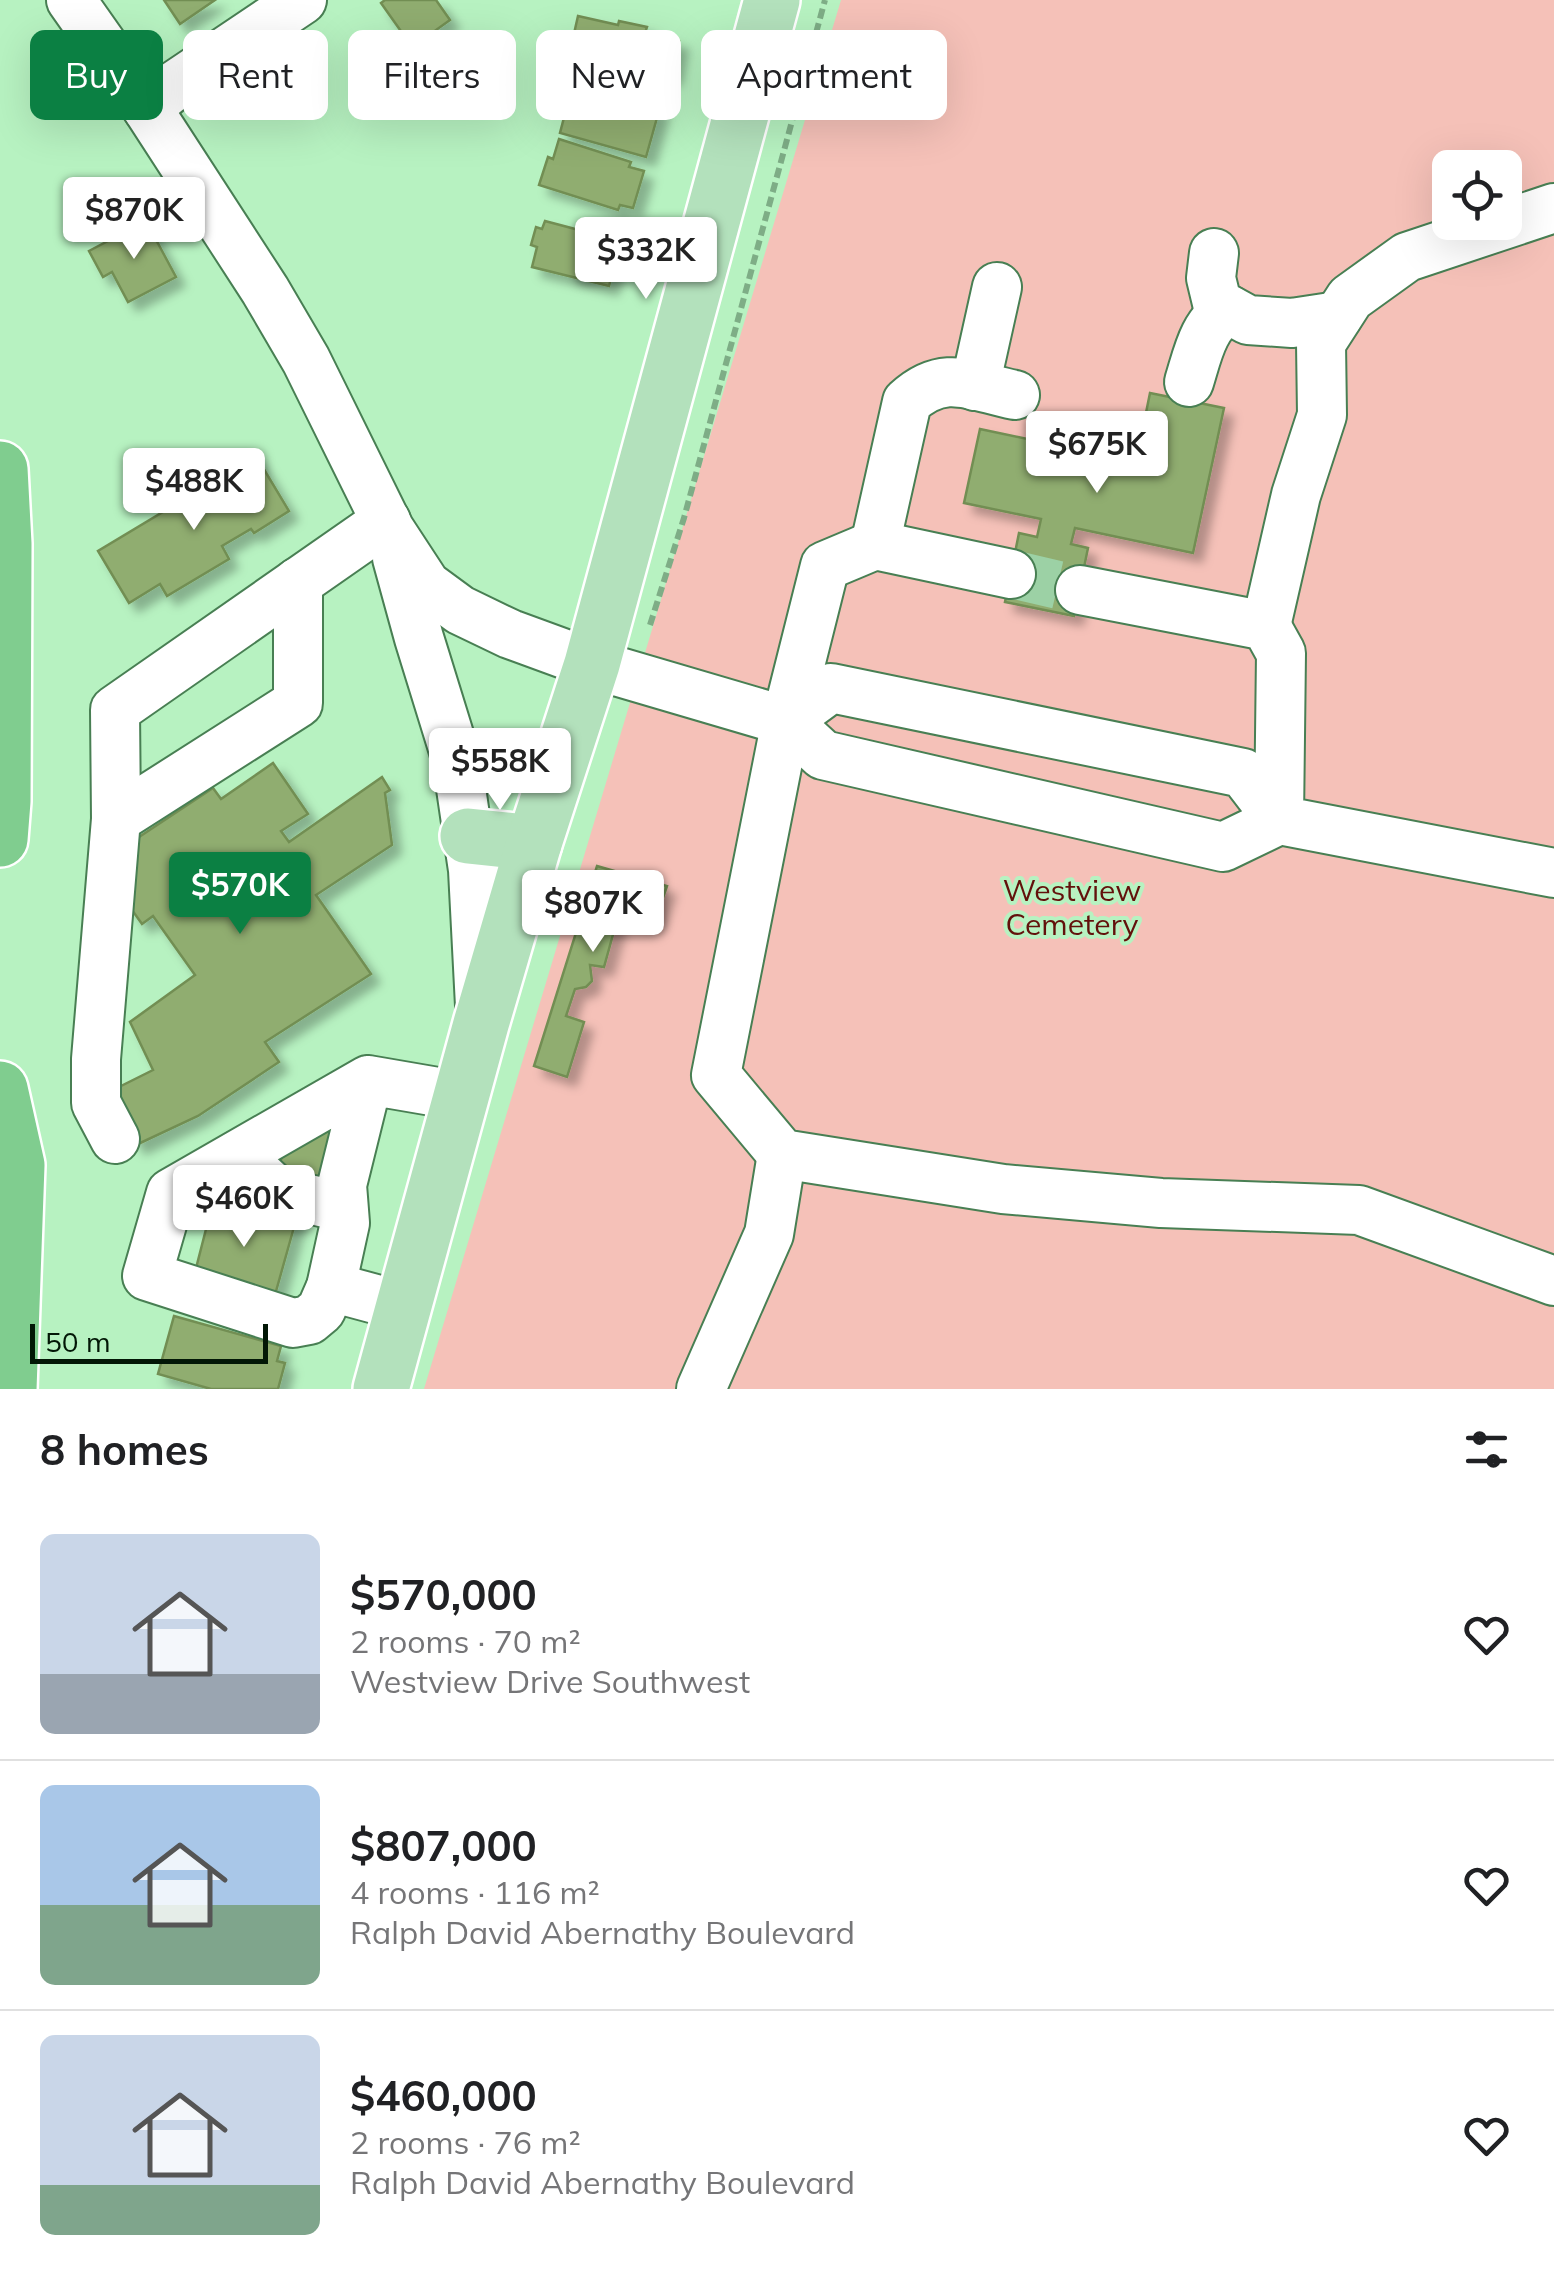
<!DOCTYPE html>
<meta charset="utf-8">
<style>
:root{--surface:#fff;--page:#f2f2f2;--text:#202124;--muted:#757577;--line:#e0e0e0;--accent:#0b8043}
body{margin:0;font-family:Mulish,sans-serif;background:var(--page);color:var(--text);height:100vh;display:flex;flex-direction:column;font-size:38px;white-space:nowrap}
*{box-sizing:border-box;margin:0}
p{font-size:32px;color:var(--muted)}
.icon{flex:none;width:55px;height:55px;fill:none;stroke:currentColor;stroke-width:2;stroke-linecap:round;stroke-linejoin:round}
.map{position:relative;height:1389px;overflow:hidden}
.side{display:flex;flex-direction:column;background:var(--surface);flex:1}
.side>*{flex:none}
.hud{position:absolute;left:30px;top:30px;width:1000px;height:90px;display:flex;gap:20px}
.controls{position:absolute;left:1432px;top:150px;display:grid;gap:20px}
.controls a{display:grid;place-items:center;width:90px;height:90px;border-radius:15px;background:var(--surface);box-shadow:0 10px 40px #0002;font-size:50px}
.scale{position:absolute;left:30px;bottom:25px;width:238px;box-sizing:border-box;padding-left:10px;border:5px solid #021706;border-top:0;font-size:28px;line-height:35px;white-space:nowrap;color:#021706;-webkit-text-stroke:8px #b7f2c1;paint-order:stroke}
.price{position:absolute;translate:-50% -85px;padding:0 22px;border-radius:10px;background:#fff;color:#222;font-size:32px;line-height:65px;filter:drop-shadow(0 2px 5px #0008)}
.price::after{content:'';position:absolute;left:50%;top:60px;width:30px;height:22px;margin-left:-15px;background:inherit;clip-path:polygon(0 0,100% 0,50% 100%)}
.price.current{background:var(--accent);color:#fff}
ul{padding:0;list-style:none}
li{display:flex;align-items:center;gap:30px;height:250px;padding:0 40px}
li+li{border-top:2px solid var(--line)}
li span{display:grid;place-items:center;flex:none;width:280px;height:200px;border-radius:15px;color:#555}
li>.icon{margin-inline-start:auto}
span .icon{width:120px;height:120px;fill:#fffc;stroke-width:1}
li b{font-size:42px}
h2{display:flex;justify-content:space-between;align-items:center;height:120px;padding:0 40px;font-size:42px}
.pill{padding:0 35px;border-radius:15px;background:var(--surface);box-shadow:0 10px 40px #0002;font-size:35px;line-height:90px}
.pill.current{background:var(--accent);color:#fff}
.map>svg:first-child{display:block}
</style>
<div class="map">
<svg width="1554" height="1389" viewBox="0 0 1554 1389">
<defs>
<filter id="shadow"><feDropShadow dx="9" dy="9" stdDeviation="5" flood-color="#0004"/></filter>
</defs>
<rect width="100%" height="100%" fill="#b7f2c1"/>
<path fill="#f5c1b8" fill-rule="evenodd" d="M841,0H1554V1389H424ZM1450,168H1505V222H1450Z"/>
<g fill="#90ad70" stroke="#728e53" stroke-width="2.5" filter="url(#shadow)">
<polygon points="164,0 215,0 180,24"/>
<polygon points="385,0 436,0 450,20 436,30 445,44 422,61 381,3"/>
<polygon points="578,16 618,25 619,21 647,27 645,33 679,41 672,76 637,68 632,88 602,81 604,75 574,68 578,48 571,47"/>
<polygon points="573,83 660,107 646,157 560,133"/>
<polygon points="559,139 631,162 629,167 644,171 633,208 620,205 618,210 539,185 548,157 553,159"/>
<polygon points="146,221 176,277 128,302 112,272 103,277 89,251"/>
<polygon points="545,221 609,238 606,254 617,257 609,286 532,267 537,247 531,245 536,227 542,229"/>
<polygon points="1150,393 1224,408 1193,553 1075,528 1071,544 1088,548 1074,616 1005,602 1019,533 1037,537 1041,519 964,503 980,429 1136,462"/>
<polygon points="256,456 289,511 254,533 251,529 222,546 229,559 167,596 160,584 129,603 98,551"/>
<polygon points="273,763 308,814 281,831 289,842 382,777 390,790 385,793 392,845 316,895 371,974 265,1042 279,1062 198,1116 136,1145 109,1092 153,1070 130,1022 195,975 153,916 142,924 122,896 127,845 213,788 221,799"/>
<polygon points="597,866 667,886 655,921 619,913 604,967 590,965 592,981 586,987 575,989 566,1016 584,1022 567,1077 534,1066"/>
<polygon points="292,1120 337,1132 317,1204 272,1192"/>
<polygon points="214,1198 296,1220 273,1302 193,1280"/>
<polygon points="174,1316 281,1346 277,1361 285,1363 278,1389 211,1389 158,1374"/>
</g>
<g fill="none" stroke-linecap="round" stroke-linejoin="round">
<polyline stroke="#9cd1a5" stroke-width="48" stroke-dasharray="48 24" stroke-linecap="butt" points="1011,574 1080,590"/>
<g stroke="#487f53" stroke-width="52">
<g id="minor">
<polyline points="71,0 147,108 265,290 306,360 390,530 426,585 460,610 510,634 592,664 786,721"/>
<polyline points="147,108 174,86 302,0"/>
<polyline points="1214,253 1211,278 1217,303 1248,320 1292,323 1338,316"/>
<path d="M1189,382C1197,357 1203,322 1229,310"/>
<polyline points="975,386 997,287"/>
<path d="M875,545L907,402C944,368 971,386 1015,395"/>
<polyline points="397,558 419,638 457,761 473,870 480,1006"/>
<polyline points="1011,574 875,545 825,566 786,721 716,1075 782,1154 1003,1189 1161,1203 1359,1210 1554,1281"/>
<polyline points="1080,590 1266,626 1281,653 1279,820 1554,873"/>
<polyline points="1266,626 1296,495 1322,415 1321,343 1350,298 1407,257 1554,208"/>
<polygon points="831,688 1243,773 1279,820 1223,847 823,755 786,721"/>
<polyline points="116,819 115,710 386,521"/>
<polyline points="368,1080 342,1185 345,1223 331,1287 321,1310 309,1320 293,1323 147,1276 171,1193 368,1080 461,1096"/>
<polyline points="115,1139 96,1103 96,1059 116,819 298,703 298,582"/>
<polyline points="238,1155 278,1192 343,1207"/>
<polyline points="331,1287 405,1307"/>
<polyline points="701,1389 769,1234 782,1154"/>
</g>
</g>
<g stroke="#fff" stroke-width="60">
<g id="major">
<polyline points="468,836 534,843"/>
<polyline points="381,1389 481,1024 534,843 592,664 772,0"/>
</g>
</g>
<g stroke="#fff" stroke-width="60">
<g id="highway">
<polyline points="0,469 4,544 3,801 0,839"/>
<polyline points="0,1089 17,1165 9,1389"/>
</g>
</g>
<polyline stroke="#7ead86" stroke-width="6" stroke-dasharray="10 5" stroke-linecap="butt" points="650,625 684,518 825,0"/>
<use href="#minor" stroke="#fff" stroke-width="48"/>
<use href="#major" stroke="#b3e1bc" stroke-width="55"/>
<use href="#highway" stroke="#80cd8f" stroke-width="55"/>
</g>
<g text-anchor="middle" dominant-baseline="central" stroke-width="8" stroke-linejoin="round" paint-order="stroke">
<g font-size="30" fill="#62110b" stroke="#b7f2c1">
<text x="1072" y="890">Westview<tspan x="1072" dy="34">Cemetery</tspan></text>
</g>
</g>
</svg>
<div class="controls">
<a><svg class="icon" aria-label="locate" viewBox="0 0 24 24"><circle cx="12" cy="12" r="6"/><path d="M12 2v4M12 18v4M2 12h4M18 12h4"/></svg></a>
</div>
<div class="scale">50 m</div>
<b class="price" style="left:134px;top:262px">$870K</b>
<b class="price" style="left:646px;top:302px">$332K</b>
<b class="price" style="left:1097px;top:496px">$675K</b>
<b class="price" style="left:194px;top:533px">$488K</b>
<b class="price" style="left:500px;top:813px">$558K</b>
<b class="price current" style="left:240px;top:937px">$570K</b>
<b class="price" style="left:593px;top:955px">$807K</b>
<b class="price" style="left:244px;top:1250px">$460K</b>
<div class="hud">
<a class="pill current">Buy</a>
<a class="pill">Rent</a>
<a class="pill">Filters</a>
<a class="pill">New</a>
<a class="pill">Apartment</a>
</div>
</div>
<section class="side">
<h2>8 homes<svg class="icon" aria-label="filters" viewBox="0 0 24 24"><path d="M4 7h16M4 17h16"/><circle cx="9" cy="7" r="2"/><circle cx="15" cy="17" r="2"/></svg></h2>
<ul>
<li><span style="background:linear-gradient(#c9d6e8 70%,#9aa5b1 0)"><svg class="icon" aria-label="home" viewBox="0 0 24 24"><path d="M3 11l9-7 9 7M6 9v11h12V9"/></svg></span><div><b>$570,000</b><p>2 rooms · 70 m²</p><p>Westview Drive Southwest</p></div><svg class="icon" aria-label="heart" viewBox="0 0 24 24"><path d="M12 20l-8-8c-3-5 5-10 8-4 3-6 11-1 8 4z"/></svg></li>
<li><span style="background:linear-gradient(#a9c7e8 60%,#7fa58c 0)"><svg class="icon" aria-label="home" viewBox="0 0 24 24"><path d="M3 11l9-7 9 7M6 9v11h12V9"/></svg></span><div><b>$807,000</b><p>4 rooms · 116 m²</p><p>Ralph David Abernathy Boulevard</p></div><svg class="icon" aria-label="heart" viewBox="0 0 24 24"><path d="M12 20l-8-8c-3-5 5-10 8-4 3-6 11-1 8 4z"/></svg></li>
<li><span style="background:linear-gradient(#c9d6e8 75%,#7fa58c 0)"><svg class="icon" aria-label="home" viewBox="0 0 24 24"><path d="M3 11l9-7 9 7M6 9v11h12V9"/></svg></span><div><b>$460,000</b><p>2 rooms · 76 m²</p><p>Ralph David Abernathy Boulevard</p></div><svg class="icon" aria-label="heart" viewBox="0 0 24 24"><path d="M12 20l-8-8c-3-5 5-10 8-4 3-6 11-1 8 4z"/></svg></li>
</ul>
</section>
